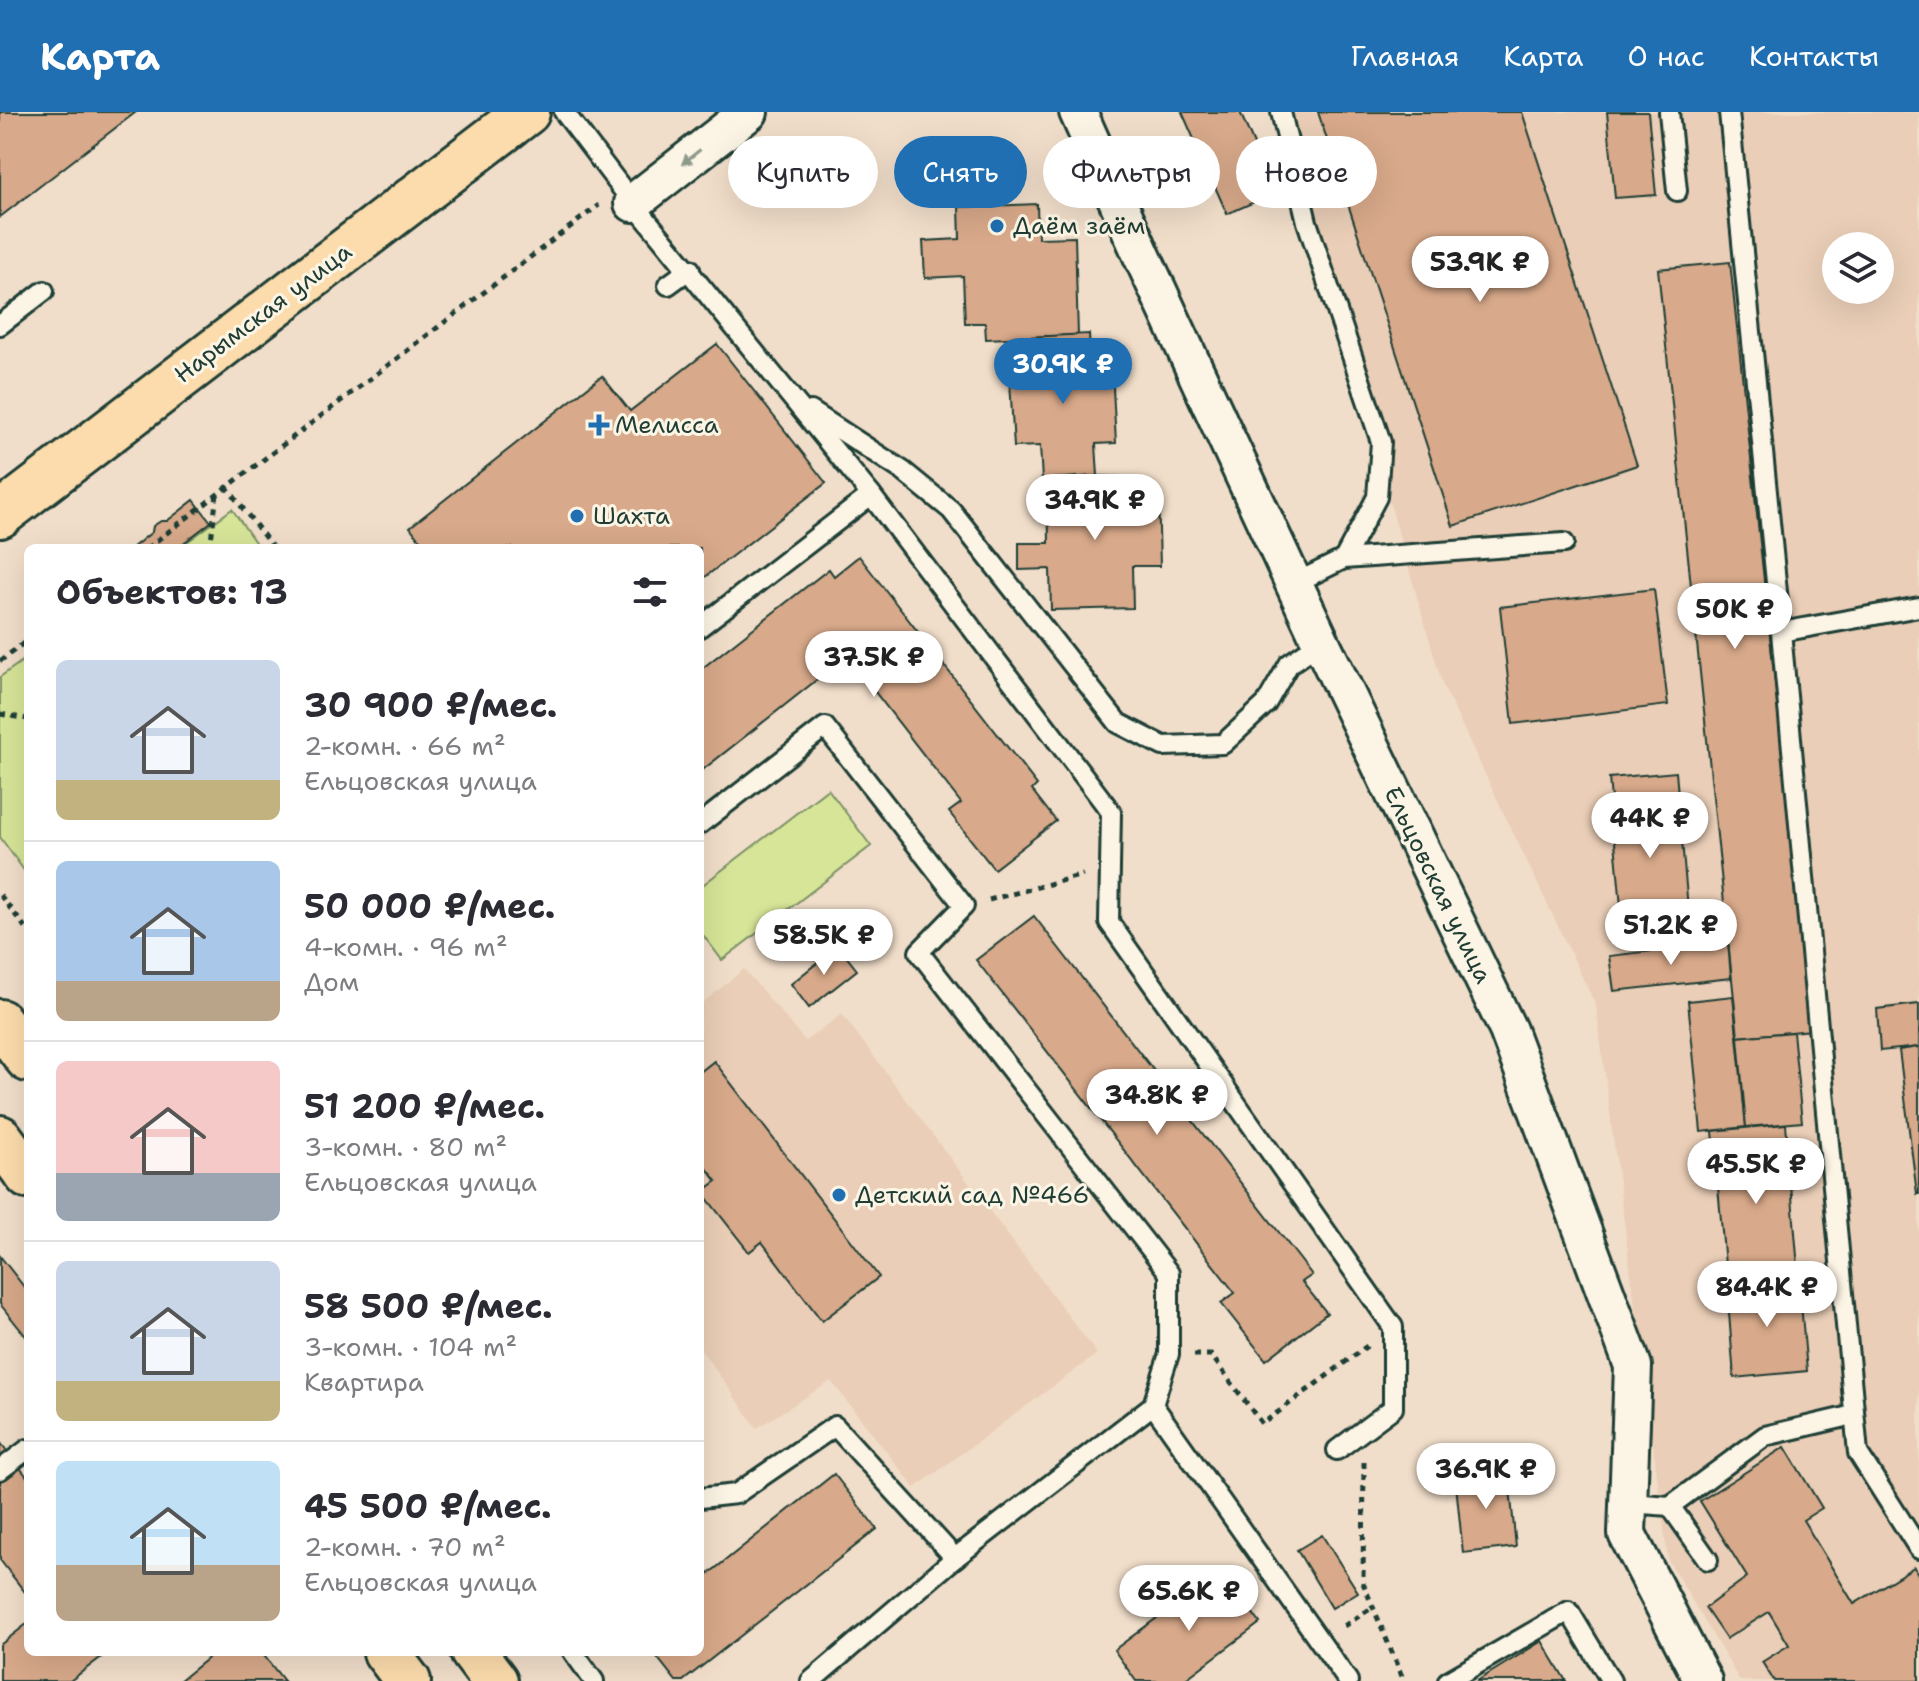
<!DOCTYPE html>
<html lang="ru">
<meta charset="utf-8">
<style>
:root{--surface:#fff;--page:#f2f2f3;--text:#2b2b33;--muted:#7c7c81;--line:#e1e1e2;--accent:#1f6fb2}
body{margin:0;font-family:"Shantell Sans",sans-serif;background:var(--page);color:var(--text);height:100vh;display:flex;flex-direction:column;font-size:30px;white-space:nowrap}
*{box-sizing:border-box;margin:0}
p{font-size:26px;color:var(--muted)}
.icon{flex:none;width:44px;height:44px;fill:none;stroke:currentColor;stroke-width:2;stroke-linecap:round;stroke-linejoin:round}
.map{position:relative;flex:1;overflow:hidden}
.sheet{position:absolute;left:24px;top:432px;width:680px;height:1112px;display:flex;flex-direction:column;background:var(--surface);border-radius:12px;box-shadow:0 8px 32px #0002}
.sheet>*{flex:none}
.top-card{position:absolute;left:728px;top:24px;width:760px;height:72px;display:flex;gap:16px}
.buttons{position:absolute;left:1822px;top:120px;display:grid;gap:16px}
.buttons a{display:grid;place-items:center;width:72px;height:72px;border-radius:50%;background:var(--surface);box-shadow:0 8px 32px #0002;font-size:40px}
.price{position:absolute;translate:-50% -68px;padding:0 18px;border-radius:28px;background:#fff;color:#222;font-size:26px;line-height:52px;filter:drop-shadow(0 2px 4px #0008)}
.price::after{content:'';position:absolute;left:50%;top:48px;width:24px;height:18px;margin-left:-12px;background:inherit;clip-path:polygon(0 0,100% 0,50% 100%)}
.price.active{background:var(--accent);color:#fff}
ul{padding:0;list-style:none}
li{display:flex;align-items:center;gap:24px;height:200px;padding:0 32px}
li+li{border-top:2px solid var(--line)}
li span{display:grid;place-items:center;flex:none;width:224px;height:160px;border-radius:12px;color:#555}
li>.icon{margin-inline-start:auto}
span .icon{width:96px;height:96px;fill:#fffc;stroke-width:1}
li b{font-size:34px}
h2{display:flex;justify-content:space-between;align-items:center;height:96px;padding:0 32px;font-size:34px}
.tag{padding:0 28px;border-radius:36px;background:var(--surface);box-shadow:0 8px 32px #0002;font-size:28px;line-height:72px}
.tag.active{background:var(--accent);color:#fff}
header{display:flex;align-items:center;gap:48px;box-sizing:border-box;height:112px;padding:0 40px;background:var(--accent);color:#fff}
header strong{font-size:38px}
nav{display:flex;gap:44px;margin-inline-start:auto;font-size:28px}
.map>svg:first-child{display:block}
</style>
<header>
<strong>Карта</strong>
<nav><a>Главная</a><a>Карта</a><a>О нас</a><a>Контакты</a></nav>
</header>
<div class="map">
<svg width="1919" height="1569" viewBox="0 0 1919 1569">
<rect width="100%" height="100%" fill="#f1deca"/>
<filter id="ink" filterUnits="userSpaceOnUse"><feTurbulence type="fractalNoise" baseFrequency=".0125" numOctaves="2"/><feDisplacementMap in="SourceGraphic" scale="16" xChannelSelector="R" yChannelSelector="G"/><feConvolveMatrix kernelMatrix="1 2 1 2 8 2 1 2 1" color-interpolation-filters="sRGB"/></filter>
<g filter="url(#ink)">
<g fill="#eaceb7" fill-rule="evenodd">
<path d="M1276,0H1919V1569H1740L1668,1448L1596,894L1443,574ZM1836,134H1880V178H1836Z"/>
<polygon points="744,857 805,929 842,902 1097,1242 915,1376 831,1269 757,1316 700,1236 700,893"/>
</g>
<g fill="#d7e598" stroke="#7b9166" stroke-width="2">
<polygon points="232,397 259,436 179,436"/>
<polygon points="28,545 28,764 0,725 0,565"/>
<polygon points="828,677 871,734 722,848 700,819 700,775"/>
</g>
<g fill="#d8a98a" stroke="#1f3d34" stroke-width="2">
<polygon points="0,0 136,0 0,105"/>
<polygon points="1182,0 1240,0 1275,81 1227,102"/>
<polygon points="1318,0 1522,0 1637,353 1453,414"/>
<polygon points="1607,0 1648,0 1656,83 1615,86"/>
<polygon points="1037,92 1038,126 1075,125 1078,223 986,227 985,211 965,211 963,164 925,166 923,129 960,127 959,95"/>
<polygon points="1730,150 1812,918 1738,925 1658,157"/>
<polygon points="1089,222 1091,260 1112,258 1116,331 1096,332 1098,364 1042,368 1040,334 1014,335 1009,253 1031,252 1029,225"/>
<polygon points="717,232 826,371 700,469 700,436 426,436 410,415 602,264 630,299"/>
<polygon points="1098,364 1123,365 1124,381 1158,380 1160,454 1132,454 1133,496 1051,498 1050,457 1019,458 1019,431 1049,431 1048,367"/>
<polygon points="194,388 211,410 177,436 132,436 152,420 153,414 161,409 167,409"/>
<polygon points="859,444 1037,673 1032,678 1056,709 994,757 949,700 961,691 847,544 700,660 700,558 829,457 834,464"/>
<polygon points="1654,477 1668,593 1513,612 1500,495"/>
<polygon points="1676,660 1691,831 1625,837 1609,666"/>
<polygon points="1034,804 1312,1163 1302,1170 1327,1201 1266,1248 1221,1191 1235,1181 976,848"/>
<polygon points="1728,830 1731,866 1614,879 1609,844"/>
<polygon points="838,834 857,858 809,896 791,872"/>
<polygon points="1733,884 1746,1015 1701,1020 1688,889"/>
<polygon points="1919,892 1919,935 1880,939 1877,897"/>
<polygon points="1793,920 1802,1010 1746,1015 1738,925"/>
<polygon points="1919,935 1919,1082 1917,1082 1899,938"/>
<polygon points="714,949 879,1165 822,1209 762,1130 749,1140 702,1080 717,1069 700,1048 700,960"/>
<polygon points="1786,1012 1799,1169 1727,1175 1713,1019"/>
<polygon points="0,1144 28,1180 28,1227 0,1192"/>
<polygon points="1799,1169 1807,1259 1734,1266 1727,1175"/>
<polygon points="0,1330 28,1366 28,1484 0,1448"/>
<polygon points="1785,1335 1822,1396 1803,1408 1854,1492 1914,1455 1919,1464 1919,1569 1774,1569 1762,1550 1789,1533 1769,1500 1726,1527 1705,1496 1747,1465 1700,1389"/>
<polygon points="1508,1357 1516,1435 1463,1441 1455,1363"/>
<polygon points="834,1362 877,1417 683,1569 676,1569 653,1540 700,1540 700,1464 702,1467"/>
<polygon points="1322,1423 1358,1480 1332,1496 1297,1438"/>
<polygon points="1221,1458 1260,1511 1183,1569 1136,1569 1114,1538"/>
<polygon points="28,1511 28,1540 108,1540 70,1569 0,1569 0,1533"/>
<polygon points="1542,1529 1566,1569 1477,1569"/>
<polygon points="215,1540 261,1540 284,1569 179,1569"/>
</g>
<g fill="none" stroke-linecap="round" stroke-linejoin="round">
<g stroke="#1f3d34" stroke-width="24">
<g id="service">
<polyline points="564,0 633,91 871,383 1111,700 1109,810 1393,1215 1393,1296 1337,1338"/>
<polyline points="1281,0 1307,110 1381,330 1377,385 1344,447"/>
<polyline points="1669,0 1677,79"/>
<polyline points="1729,0 1781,520 1858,1341 1919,1437"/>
<polyline points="668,173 690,157"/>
<polyline points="0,213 44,179"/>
<polyline points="811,299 903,359 951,398 1118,611 1163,634 1223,632 1266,592 1289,552 1321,530"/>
<polyline points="1295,471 1344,447 1564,431"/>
<polyline points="700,515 871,383"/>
<polyline points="1781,520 1919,495"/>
<polyline points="700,712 825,615 964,794 919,840 1169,1161 1169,1242 1153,1293 1348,1569"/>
<polyline points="0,1358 28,1337"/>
<polyline points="700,1386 736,1382 835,1314 955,1446"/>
<polyline points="1629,1391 1670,1394 1708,1448"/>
<polyline points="1670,1394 1765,1324 1854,1303"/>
<polyline points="573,1540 594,1569"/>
<polyline points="811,1569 955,1446 1153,1293"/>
<polyline points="1448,1569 1569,1499 1611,1569"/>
</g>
</g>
<g stroke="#1f3d34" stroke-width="42">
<g id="minor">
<polyline points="1078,0 1142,144 1321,530 1508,918 1633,1254 1627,1422 1703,1569"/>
<polyline points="633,91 749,0"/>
</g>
</g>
<g stroke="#1f3d34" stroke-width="50">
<g id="primary">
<polyline points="0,403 527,0"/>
<polyline points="0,910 28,947"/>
<polyline points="0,1026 28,1064"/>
<polyline points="386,1540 408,1569"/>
<polyline points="473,1540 495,1569"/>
</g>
</g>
<g stroke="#1f3d34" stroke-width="5" stroke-dasharray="6 6" stroke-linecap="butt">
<polyline points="226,374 273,436"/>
<polyline points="147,436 599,93"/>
<polyline points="210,436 217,382"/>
<polyline points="0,549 28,528"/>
<polyline points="0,602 28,607"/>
<polyline points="0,783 28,819"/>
<polyline points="989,788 1083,763"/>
<polyline points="1194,1243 1211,1243 1262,1312 1367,1234"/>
<polyline points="1364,1350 1363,1471 1404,1569"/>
<polyline points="1344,1514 1373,1495"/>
</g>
<use href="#service" stroke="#fcf5e5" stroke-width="18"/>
<use href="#minor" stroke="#fcf5e5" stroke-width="36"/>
<use href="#primary" stroke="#fcdcac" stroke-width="44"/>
</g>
<defs><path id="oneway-solid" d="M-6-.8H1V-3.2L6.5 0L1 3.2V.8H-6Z" transform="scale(2)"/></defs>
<use fill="#8e998c" href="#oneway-solid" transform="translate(691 45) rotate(142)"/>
</g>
<g fill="#1f6fb2" stroke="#fcf5e5" stroke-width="3">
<circle cx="997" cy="114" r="8"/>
<path d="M595 301h8v8h8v8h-8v8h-8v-8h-8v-8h8z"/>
<circle cx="577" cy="404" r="8"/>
<circle cx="839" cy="1083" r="8"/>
</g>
<g text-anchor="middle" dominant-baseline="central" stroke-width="6" stroke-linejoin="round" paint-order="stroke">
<g font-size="24" fill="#1f3d34" stroke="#fcf5e5" text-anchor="start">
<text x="1013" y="114">Даём заём</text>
<text x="615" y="313">Мелисса</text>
<text x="593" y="404">Шахта</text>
<text x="855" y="1083">Детский сад №466</text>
</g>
<g font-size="24" fill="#1f3d34" stroke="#fcf5e5">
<text transform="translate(263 201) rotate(-37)">Нарымская улица</text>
<text transform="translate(1438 773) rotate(64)">Ельцовская улица</text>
</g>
</g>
</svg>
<div class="buttons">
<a><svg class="icon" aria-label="layers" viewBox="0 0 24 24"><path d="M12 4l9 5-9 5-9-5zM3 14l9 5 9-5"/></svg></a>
</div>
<b class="price" style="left:1480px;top:192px">53.9K ₽</b>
<b class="price active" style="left:1063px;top:294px">30.9K ₽</b>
<b class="price" style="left:1095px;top:430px">34.9K ₽</b>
<b class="price" style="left:1735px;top:539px">50K ₽</b>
<b class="price" style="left:874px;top:587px">37.5K ₽</b>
<b class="price" style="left:1650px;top:748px">44K ₽</b>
<b class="price" style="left:1671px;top:855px">51.2K ₽</b>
<b class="price" style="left:824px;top:865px">58.5K ₽</b>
<b class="price" style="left:1157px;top:1025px">34.8K ₽</b>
<b class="price" style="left:1756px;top:1094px">45.5K ₽</b>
<b class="price" style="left:1767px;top:1217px">84.4K ₽</b>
<b class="price" style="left:1486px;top:1399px">36.9K ₽</b>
<b class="price" style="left:1189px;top:1521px">65.6K ₽</b>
<div class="top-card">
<a class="tag">Купить</a>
<a class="tag active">Снять</a>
<a class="tag">Фильтры</a>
<a class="tag">Новое</a>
</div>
<section class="sheet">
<h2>Объектов: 13<svg class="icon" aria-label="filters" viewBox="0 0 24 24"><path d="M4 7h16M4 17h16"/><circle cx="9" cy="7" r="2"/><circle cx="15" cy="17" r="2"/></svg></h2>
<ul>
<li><span style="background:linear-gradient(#c9d6e8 75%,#c2b280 0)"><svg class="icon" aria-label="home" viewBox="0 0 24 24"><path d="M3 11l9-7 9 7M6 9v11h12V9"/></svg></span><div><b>30 900 ₽/мес.</b><p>2-комн. · 66 m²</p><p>Ельцовская улица</p></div></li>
<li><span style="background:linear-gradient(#a9c7e8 75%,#b9a48a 0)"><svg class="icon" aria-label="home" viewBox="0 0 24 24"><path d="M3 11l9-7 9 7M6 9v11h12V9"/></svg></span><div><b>50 000 ₽/мес.</b><p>4-комн. · 96 m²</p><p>Дом</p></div></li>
<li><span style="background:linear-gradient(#f6c9c9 70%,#9aa5b1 0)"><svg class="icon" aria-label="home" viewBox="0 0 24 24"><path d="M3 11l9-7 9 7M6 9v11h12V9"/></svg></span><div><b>51 200 ₽/мес.</b><p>3-комн. · 80 m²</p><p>Ельцовская улица</p></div></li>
<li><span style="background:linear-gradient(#c9d6e8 75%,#c2b280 0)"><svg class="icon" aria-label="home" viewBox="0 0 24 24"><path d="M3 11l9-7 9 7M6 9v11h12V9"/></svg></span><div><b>58 500 ₽/мес.</b><p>3-комн. · 104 m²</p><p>Квартира</p></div></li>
<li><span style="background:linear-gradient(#bfe0f5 65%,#b9a48a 0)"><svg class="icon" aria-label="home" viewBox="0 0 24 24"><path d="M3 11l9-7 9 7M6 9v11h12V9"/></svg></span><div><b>45 500 ₽/мес.</b><p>2-комн. · 70 m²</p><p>Ельцовская улица</p></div></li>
</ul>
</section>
</div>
